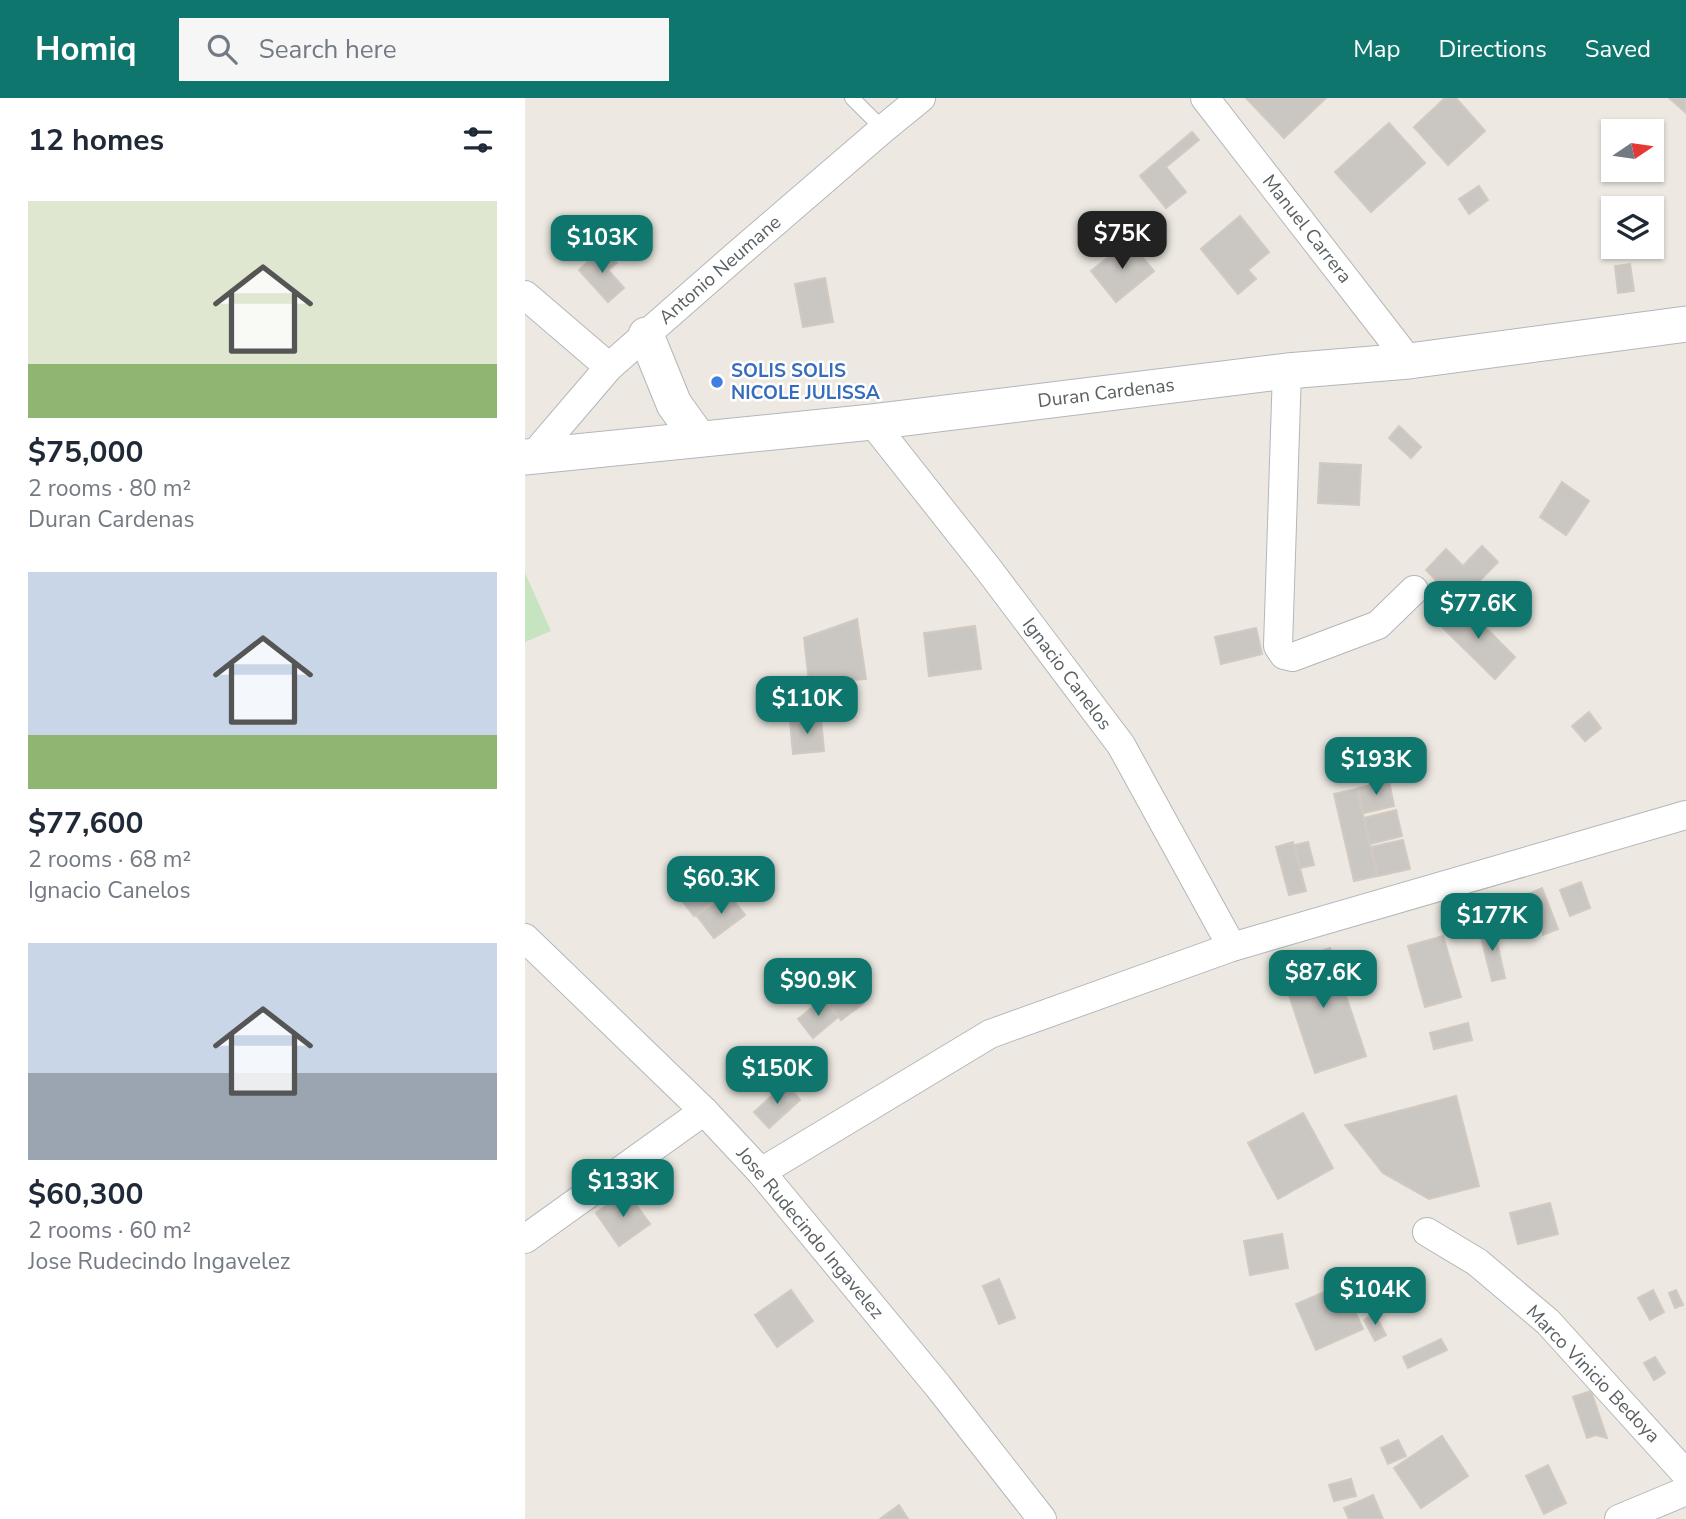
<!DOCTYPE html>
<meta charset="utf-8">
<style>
:root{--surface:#fff;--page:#f6f6f7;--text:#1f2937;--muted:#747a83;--accent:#0f766e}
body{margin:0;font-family:"Nunito Sans",sans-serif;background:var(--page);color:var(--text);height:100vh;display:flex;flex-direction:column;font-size:26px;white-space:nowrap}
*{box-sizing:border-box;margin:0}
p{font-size:23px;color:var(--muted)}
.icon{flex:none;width:38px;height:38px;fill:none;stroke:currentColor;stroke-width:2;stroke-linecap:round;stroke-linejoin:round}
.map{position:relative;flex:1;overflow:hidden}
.panel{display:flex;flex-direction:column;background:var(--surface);width:525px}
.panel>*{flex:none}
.needle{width:46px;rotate:77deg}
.tools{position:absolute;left:1076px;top:21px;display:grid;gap:14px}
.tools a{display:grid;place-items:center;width:63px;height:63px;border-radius:0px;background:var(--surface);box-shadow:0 2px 5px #0004;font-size:35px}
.price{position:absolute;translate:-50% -60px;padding:0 16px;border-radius:14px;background:var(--accent);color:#fff;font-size:23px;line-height:46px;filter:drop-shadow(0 2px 4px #0008)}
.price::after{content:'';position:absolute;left:50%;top:42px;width:21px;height:16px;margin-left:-10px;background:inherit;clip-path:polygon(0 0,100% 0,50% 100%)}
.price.selected{background:#222;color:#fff}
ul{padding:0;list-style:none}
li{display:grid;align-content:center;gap:14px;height:371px;padding:0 28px}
li span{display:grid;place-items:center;height:217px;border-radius:0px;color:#555}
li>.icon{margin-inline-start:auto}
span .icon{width:126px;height:126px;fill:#fffc;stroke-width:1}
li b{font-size:30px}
h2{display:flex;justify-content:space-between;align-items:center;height:84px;padding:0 28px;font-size:30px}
header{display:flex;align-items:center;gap:42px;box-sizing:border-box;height:98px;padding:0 35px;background:var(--accent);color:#fff}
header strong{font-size:33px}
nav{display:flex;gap:38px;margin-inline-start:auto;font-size:24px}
.search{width:490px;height:63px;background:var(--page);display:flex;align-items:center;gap:18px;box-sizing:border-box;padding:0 24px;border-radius:0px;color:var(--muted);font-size:26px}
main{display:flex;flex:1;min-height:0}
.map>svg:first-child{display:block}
</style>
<header>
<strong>Homiq</strong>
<div class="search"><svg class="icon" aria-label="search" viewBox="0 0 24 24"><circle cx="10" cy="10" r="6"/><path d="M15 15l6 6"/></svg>Search here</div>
<nav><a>Map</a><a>Directions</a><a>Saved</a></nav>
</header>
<main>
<section class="panel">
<h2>12 homes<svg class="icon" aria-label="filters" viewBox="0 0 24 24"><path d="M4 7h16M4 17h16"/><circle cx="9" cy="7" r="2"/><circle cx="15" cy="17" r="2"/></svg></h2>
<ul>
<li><span style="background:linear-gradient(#dfe7d0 75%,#8fb573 0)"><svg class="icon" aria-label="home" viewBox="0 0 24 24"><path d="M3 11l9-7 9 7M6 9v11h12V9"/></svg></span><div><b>$75,000</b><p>2 rooms · 80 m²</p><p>Duran Cardenas</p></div></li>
<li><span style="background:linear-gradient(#c9d6e8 75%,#8fb573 0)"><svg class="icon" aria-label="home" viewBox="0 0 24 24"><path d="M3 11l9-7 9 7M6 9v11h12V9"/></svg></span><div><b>$77,600</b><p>2 rooms · 68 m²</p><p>Ignacio Canelos</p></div></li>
<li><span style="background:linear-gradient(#c9d6e8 60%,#9aa5b1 0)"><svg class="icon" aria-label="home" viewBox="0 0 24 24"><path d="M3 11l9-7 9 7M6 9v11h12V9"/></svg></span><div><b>$60,300</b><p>2 rooms · 60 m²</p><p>Jose Rudecindo Ingavelez</p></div></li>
</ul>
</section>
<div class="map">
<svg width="1161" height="1421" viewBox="0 0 1161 1421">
<rect width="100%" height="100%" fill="#ede9e2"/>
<polygon fill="#c5e4bf" points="0,475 26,533 0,544"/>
<g fill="#cac6c1" stroke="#d2cac1" stroke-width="2">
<polygon points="721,0 801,0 759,40"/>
<polygon points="920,0 931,0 960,33 923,67 889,29"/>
<polygon points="1144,0 1161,0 1161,15"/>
<polygon points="864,25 900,65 846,114 810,74"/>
<polygon points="667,34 674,42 641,69 661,94 641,110 615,78"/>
<polygon points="954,88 963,102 944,116 934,101"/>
<polygon points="715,118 744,154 723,172 731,181 713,196 676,151"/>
<polygon points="604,143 629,173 591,204 566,173"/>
<polygon points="78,150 92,165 83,172 99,190 83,204 54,172"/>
<polygon points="1105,166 1109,193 1093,195 1090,168"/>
<polygon points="300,180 308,224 278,229 270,186"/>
<polygon points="874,328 896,349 886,360 864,340"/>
<polygon points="795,365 836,367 834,407 793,405"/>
<polygon points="1037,384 1064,403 1041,437 1015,419"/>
<polygon points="957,448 973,464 933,505 901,472 921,451 938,468"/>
<polygon points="937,506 990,559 970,581 916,528"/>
<polygon points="332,521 341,581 284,585 279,540"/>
<polygon points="450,528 456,571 404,578 399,535"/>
<polygon points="731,530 737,556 696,566 690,539"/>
<polygon points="1064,614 1076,630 1060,643 1047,628"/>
<polygon points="296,620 299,653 268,656 265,623"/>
<polygon points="864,683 869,708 839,715 833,690"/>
<polygon points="832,691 852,778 829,783 809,696"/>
<polygon points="871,712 877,738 845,746 839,720"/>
<polygon points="878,742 885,771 853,778 846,749"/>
<polygon points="768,744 781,793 764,797 751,749"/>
<polygon points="783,744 789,767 775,770 770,747"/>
<polygon points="184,769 202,792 169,818 151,795"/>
<polygon points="1056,784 1065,810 1045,818 1035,792"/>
<polygon points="1017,790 1033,831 1018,837 1003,796"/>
<polygon points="203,795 220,817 189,840 172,818"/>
<polygon points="968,827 980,880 967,883 954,831"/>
<polygon points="918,838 936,899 900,909 883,848"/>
<polygon points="805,850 841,958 790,975 754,867"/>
<polygon points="325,887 339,905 316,922 303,904"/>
<polygon points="298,901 313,919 288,940 273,921"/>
<polygon points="943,925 947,942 909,951 905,935"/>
<polygon points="261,985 275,1002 244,1030 229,1014"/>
<polygon points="931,998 954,1088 904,1101 858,1075 820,1027"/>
<polygon points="778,1015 808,1070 753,1101 723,1045"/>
<polygon points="101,1093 125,1126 94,1148 71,1115"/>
<polygon points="1025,1105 1033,1136 993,1146 985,1115"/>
<polygon points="757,1136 763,1170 725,1177 719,1143"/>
<polygon points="474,1181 490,1220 474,1226 458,1188"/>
<polygon points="818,1186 838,1231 791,1252 771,1206"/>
<polygon points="266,1192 288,1223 252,1249 230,1217"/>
<polygon points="1128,1192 1139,1214 1125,1222 1113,1200"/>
<polygon points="1151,1192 1158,1207 1150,1210 1144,1195"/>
<polygon points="849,1215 861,1237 850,1243 839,1222"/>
<polygon points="916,1241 922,1252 883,1270 878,1259"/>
<polygon points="1130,1259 1140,1275 1129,1282 1119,1265"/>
<polygon points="1066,1293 1082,1340 1071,1337 1062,1340 1048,1299"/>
<polygon points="917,1338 943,1378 896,1410 869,1370"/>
<polygon points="873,1342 881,1358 863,1366 856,1350"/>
<polygon points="1023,1367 1041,1405 1019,1416 1001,1378"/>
<polygon points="826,1381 831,1398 809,1403 804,1387"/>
<polygon points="848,1397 858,1421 824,1421 819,1410"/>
<polygon points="374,1407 383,1421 355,1421"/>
</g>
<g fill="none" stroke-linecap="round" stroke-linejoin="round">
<g stroke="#b3b6b9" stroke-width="16">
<polyline id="service" points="327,0 358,31"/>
</g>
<g stroke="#b3b6b9" stroke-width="30">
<g id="minor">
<polyline points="680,0 884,263"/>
<polyline points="0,197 84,269"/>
<polyline points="762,273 753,548 759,557 768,559 853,527 889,492"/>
<polyline points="347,324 464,472 596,647 707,849"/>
<polyline points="8,358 84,269 214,155 358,31 396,0"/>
<polyline points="0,840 179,1013 236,1074 413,1288 517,1421"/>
<polyline points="236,1074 465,936 707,849 1161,717"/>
<polyline points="902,1134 952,1164 1023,1224 1161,1376"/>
<polyline points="0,1141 179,1013"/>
<polyline points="1094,1421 1161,1393"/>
</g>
</g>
<g stroke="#b3b6b9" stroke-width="37">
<g id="tertiary">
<polyline points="121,237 149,306 174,341"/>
<polyline points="0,359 347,324 762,273 884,263 1161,226"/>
</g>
</g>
<use href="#service" stroke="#fff" stroke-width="14"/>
<use href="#minor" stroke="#fff" stroke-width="28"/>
<use href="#tertiary" stroke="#fff" stroke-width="35"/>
</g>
<circle fill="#3f7fe0" stroke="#fff" stroke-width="2.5" cx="192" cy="284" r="7"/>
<g text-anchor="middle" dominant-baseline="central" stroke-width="5" stroke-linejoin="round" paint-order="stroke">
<g font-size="19" fill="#5b6063" stroke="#fff">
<text transform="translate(782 131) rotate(52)">Manuel Carrera</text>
<text transform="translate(195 172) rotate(-41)">Antonio Neumane</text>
<text transform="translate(581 295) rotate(-7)">Duran Cardenas</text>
<text transform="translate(542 576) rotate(53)">Ignacio Canelos</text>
<text transform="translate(285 1135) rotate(50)">Jose Rudecindo Ingavelez</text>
<text transform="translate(1068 1276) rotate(46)">Marco Vinicio Bedoya</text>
</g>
<g font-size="19" font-weight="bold" fill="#366cbe" stroke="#fff" text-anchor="start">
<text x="206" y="273">SOLIS SOLIS<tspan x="206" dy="22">NICOLE JULISSA</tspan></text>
</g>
</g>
</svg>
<div class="tools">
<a><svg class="needle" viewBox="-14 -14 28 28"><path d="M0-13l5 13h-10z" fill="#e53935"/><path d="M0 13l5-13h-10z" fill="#747a83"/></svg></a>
<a><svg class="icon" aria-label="layers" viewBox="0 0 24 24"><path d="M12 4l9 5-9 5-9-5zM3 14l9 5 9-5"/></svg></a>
</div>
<b class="price selected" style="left:597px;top:173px">$75K</b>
<b class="price" style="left:77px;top:177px">$103K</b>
<b class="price" style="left:953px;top:543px">$77.6K</b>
<b class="price" style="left:282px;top:638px">$110K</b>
<b class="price" style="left:851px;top:699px">$193K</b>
<b class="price" style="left:196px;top:818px">$60.3K</b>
<b class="price" style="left:967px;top:855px">$177K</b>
<b class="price" style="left:798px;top:912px">$87.6K</b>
<b class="price" style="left:293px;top:920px">$90.9K</b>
<b class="price" style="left:252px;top:1008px">$150K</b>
<b class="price" style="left:98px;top:1121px">$133K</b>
<b class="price" style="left:850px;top:1229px">$104K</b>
</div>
</main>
